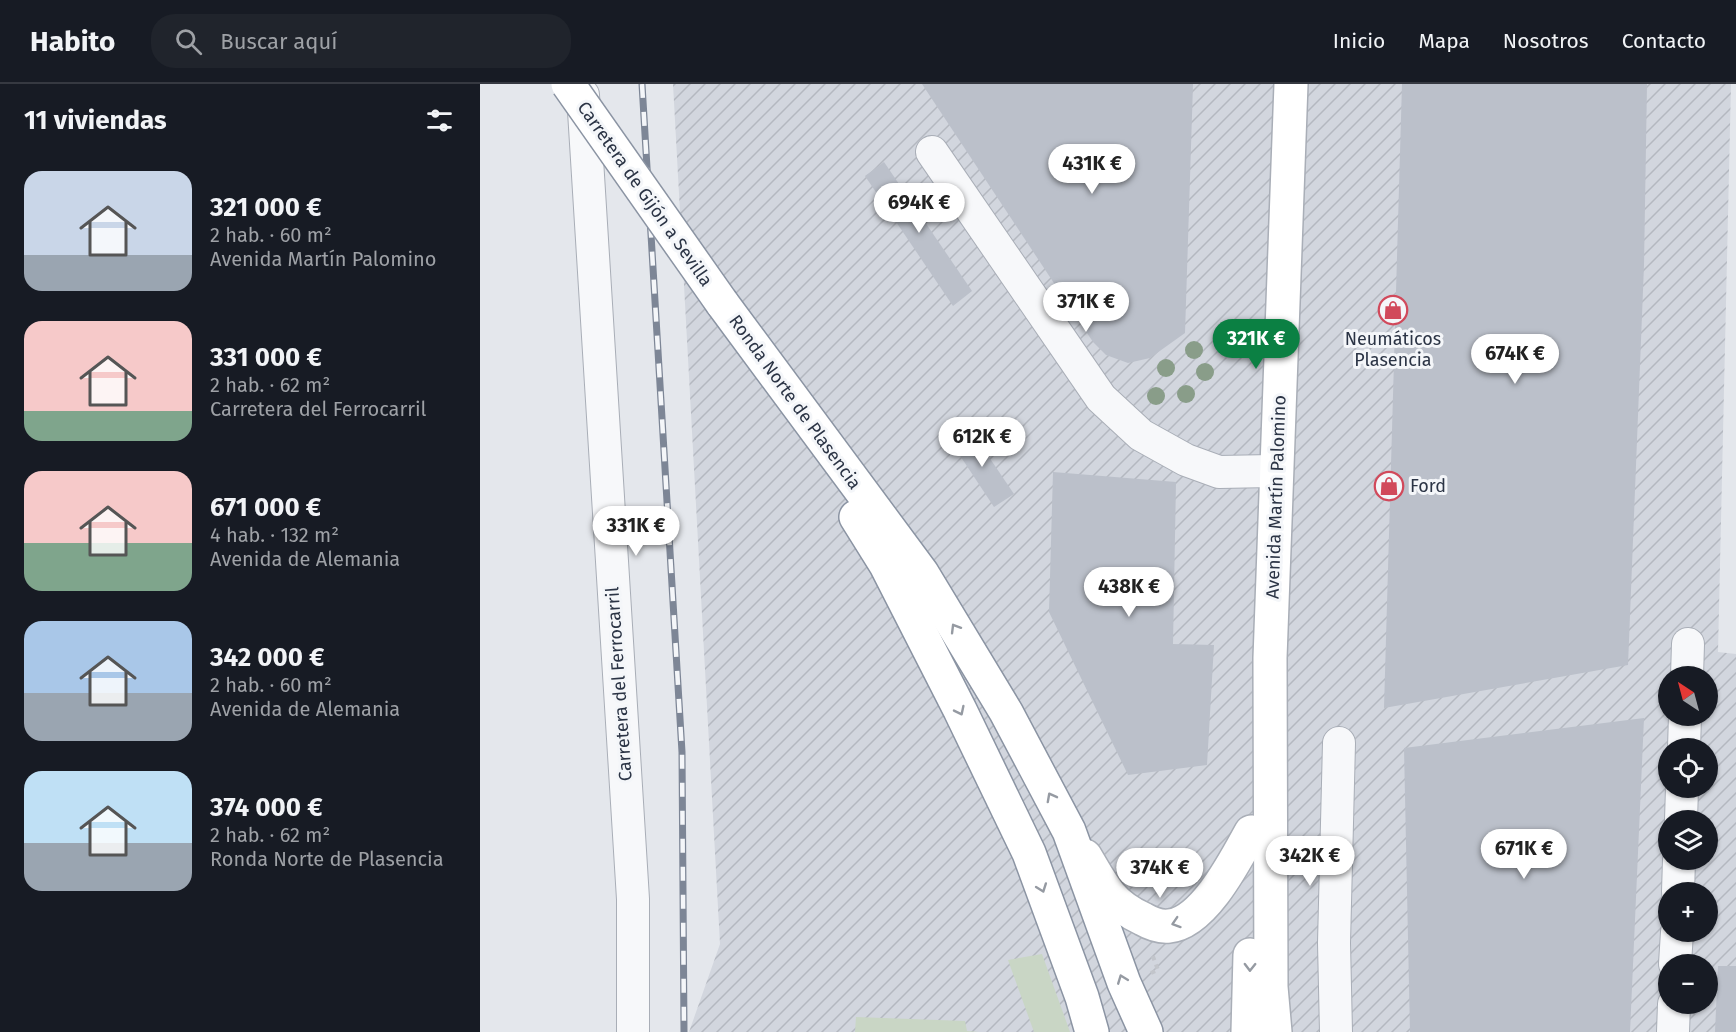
<!DOCTYPE html>
<html lang="es">
<meta charset="utf-8">
<style>
:root{--surface:#171b24;--page:#20242c;--text:#f1f3f6;--muted:#9ea1a6;--line:#363941;--accent:#0b8043}
body{margin:0;font-family:"Fira Sans",sans-serif;background:var(--page);color:var(--text);height:100vh;display:flex;flex-direction:column;font-size:22px;white-space:nowrap}
*{box-sizing:border-box;margin:0}
p{font-size:20px;color:var(--muted)}
.icon{flex:none;width:33px;height:33px;fill:none;stroke:currentColor;stroke-width:2;stroke-linecap:round;stroke-linejoin:round}
.map{position:relative;flex:1;overflow:hidden}
.details{display:flex;flex-direction:column;background:var(--surface);width:480px}
.details>*{flex:none}
.needle{width:39px;rotate:324deg}
.controls{position:absolute;left:1178px;top:582px;display:grid;gap:12px}
.controls a{display:grid;place-items:center;width:60px;height:60px;border-radius:50%;background:var(--surface);box-shadow:0 2px 4px #0004;font-size:30px}
.price{position:absolute;translate:-50% -51px;padding:0 14px;border-radius:21px;background:#fff;color:#222;font-size:20px;line-height:39px;filter:drop-shadow(0 2px 3px #0008)}
.price::after{content:'';position:absolute;left:50%;top:36px;width:18px;height:14px;margin-left:-9px;background:inherit;clip-path:polygon(0 0,100% 0,50% 100%)}
.price.selected{background:var(--accent);color:#fff}
ul{padding:0;list-style:none}
li{display:flex;align-items:center;gap:18px;height:150px;padding:0 24px}
li span{display:grid;place-items:center;flex:none;width:168px;height:120px;border-radius:18px;color:#555}
li>.icon{margin-inline-start:auto}
span .icon{width:72px;height:72px;fill:#fffc;stroke-width:1}
li b{font-size:26px}
h2{display:flex;justify-content:space-between;align-items:center;height:72px;padding:0 24px;font-size:26px}
header{display:flex;align-items:center;gap:36px;box-sizing:border-box;height:84px;padding:0 30px;background:var(--surface);border-bottom:2px solid var(--line)}
header strong{font-size:28px}
nav{display:flex;gap:33px;margin-inline-start:auto;font-size:21px}
.search{width:420px;height:54px;background:var(--page);display:flex;align-items:center;gap:15px;box-sizing:border-box;padding:0 21px;border-radius:24px;color:var(--muted);font-size:22px}
main{display:flex;flex:1;min-height:0}
.map>svg:first-child{display:block}
</style>
<header>
<strong>Habito</strong>
<div class="search"><svg class="icon" aria-label="search" viewBox="0 0 24 24"><circle cx="10" cy="10" r="6"/><path d="M15 15l6 6"/></svg>Buscar aquí</div>
<nav><a>Inicio</a><a>Mapa</a><a>Nosotros</a><a>Contacto</a></nav>
</header>
<main>
<section class="details">
<h2>11 viviendas<svg class="icon" aria-label="filters" viewBox="0 0 24 24"><path d="M4 7h16M4 17h16"/><circle cx="9" cy="7" r="2"/><circle cx="15" cy="17" r="2"/></svg></h2>
<ul>
<li><span style="background:linear-gradient(#c9d6e8 70%,#9aa5b1 0)"><svg class="icon" aria-label="home" viewBox="0 0 24 24"><path d="M3 11l9-7 9 7M6 9v11h12V9"/></svg></span><div><b>321 000 €</b><p>2 hab. · 60 m²</p><p>Avenida Martín Palomino</p></div></li>
<li><span style="background:linear-gradient(#f6c9c9 75%,#7fa58c 0)"><svg class="icon" aria-label="home" viewBox="0 0 24 24"><path d="M3 11l9-7 9 7M6 9v11h12V9"/></svg></span><div><b>331 000 €</b><p>2 hab. · 62 m²</p><p>Carretera del Ferrocarril</p></div></li>
<li><span style="background:linear-gradient(#f6c9c9 60%,#7fa58c 0)"><svg class="icon" aria-label="home" viewBox="0 0 24 24"><path d="M3 11l9-7 9 7M6 9v11h12V9"/></svg></span><div><b>671 000 €</b><p>4 hab. · 132 m²</p><p>Avenida de Alemania</p></div></li>
<li><span style="background:linear-gradient(#a9c7e8 60%,#9aa5b1 0)"><svg class="icon" aria-label="home" viewBox="0 0 24 24"><path d="M3 11l9-7 9 7M6 9v11h12V9"/></svg></span><div><b>342 000 €</b><p>2 hab. · 60 m²</p><p>Avenida de Alemania</p></div></li>
<li><span style="background:linear-gradient(#bfe0f5 60%,#9aa5b1 0)"><svg class="icon" aria-label="home" viewBox="0 0 24 24"><path d="M3 11l9-7 9 7M6 9v11h12V9"/></svg></span><div><b>374 000 €</b><p>2 hab. · 62 m²</p><p>Ronda Norte de Plasencia</p></div></li>
</ul>
</section>
<div class="map">
<svg width="1256" height="948" viewBox="0 0 1256 948">
<defs>
<pattern id="industrial-furrows" width="10" height="10" patternUnits="userSpaceOnUse" patternTransform="scale(1.5)"><rect width="10" height="10" fill="#d2d6de"/><path d="M-1 1l2-2M0 10L10 0M9 11l2-2" fill="none" stroke="#b4b8c0"/></pattern>
</defs>
<rect width="100%" height="100%" fill="#e4e7ec"/>
<path fill="url(#industrial-furrows)" fill-rule="evenodd" d="M193,0H1251L1238,568L1256,570V948H209L240,860ZM1188,592H1227V632H1188ZM1188,664H1227V704H1188ZM1188,736H1227V776H1188ZM1188,808H1227V848H1188ZM1188,880H1227V920H1188Z"/>
<g fill="#c9d6c5">
<polygon points="562,870 590,948 554,948 528,876"/>
<polygon points="376,933 485,937 487,947 499,948 375,948"/>
</g>
<g fill="#bbc0ca">
<polygon points="442,0 713,0 705,249 670,274 648,279 626,271 613,258"/>
<polygon points="922,0 1167,0 1164,181 1148,581 904,624"/>
<polygon points="404,78 492,207 473,222 385,92"/>
<polygon points="490,345 534,410 514,423 471,358"/>
<polygon points="573,388 696,398 693,560 734,561 727,681 648,691 569,528"/>
<polygon points="1164,634 1150,948 930,948 924,664"/>
<polygon points="1238,882 1256,882 1256,948 1235,948"/>
</g>
<g fill="none" stroke-linecap="round" stroke-linejoin="round">
<g stroke="#a9aeb7" stroke-width="34">
<g id="minor">
<polyline points="103,11 153,815 153,948"/>
<polyline points="452,68 621,314 661,351 706,376 739,388 797,387"/>
<polyline points="1207,592 1208,560"/>
<polyline points="1204,664 1205,632"/>
<polyline points="1201,736 1202,704"/>
<polyline points="1198,808 1199,776"/>
<polyline points="1195,880 1197,848"/>
<polyline points="856,948 854,859 859,659"/>
<polyline points="1193,948 1194,920"/>
</g>
</g>
<g stroke="#a9aeb7" stroke-width="36">
<g id="secondary">
<path d="M605,772C613,785 620,799 630,811C639,822 650,829 663,835C670,839 680,843 689,842C724,839 756,775 771,748"/>
<polyline points="768,948 770,871"/>
<polyline points="795,948 791,903 790,574 811,0"/>
</g>
</g>
<g stroke="#8b94a3" stroke-width="36">
<g id="trunk">
<polyline points="242,219 442,489 526,628 589,747 644,899 666,948"/>
<polyline points="376,433 406,481 480,626 549,769 602,913 612,948"/>
</g>
</g>
<polyline stroke="#c2c5cb" stroke-width="4" stroke-dasharray="4.5 4.5" stroke-linecap="butt" points="671,889 678,886 672,870"/>
<use href="#minor" stroke="#f7f8fa" stroke-width="32"/>
<use href="#secondary" stroke="#fff" stroke-width="33"/>
<use href="#trunk" stroke="#fff" stroke-width="33"/>
<g stroke="#7d8696" stroke-width="7">
<polyline id="rail" points="162,0 202,668 204,948"/>
</g>
<use href="#rail" stroke="#f4f6f9" stroke-width="4.5" stroke-dasharray="14" stroke-linecap="butt"/>
<g stroke="#8b94a3" stroke-width="36" stroke-linecap="butt">
<polyline id="trunk-bridge" points="88,0 242,219"/>
</g>
<use href="#trunk-bridge" stroke="#fff" stroke-width="33"/>
</g>
<g fill="#899d89">
<circle cx="714" cy="266" r="9"/>
<circle cx="686" cy="284" r="9"/>
<circle cx="725" cy="288" r="9"/>
<circle cx="706" cy="310" r="9"/>
<circle cx="676" cy="312" r="9"/>
</g>
<defs><path id="oneway-chevron" d="M-2-3.5L2.5 0L-2 3.5" fill="none" stroke-width="1.6" stroke-linecap="round" stroke-linejoin="round" transform="scale(1.5)"/></defs>
<g stroke="#959aa2">
<use href="#oneway-chevron" transform="translate(475 544) rotate(-121)"/>
<use href="#oneway-chevron" transform="translate(480 627) rotate(64)"/>
<use href="#oneway-chevron" transform="translate(571 713) rotate(-118)"/>
<use href="#oneway-chevron" transform="translate(562 804) rotate(70)"/>
<use href="#oneway-chevron" transform="translate(696 839) rotate(162)"/>
<use href="#oneway-chevron" transform="translate(770 883) rotate(91)"/>
<use href="#oneway-chevron" transform="translate(642 895) rotate(-111)"/>
</g>
<defs>
<g id="shop-ring" transform="scale(1.5)"><circle r="9.5" fill="#f4f6f9" stroke="#d1495b" stroke-width="1.5"/><path d="M-5-2.5h2.3a2.7 3.5 0 0 1 5.4 0H5L5.5 6h-11ZM-1.5-2.5h3a1.5 2.3 0 0 0-3 0Z" fill="#d1495b"/></g>
</defs>
<g fill-rule="evenodd">
<use href="#shop-ring" x="913" y="226"/>
<use href="#shop-ring" x="909" y="402"/>
</g>
<g text-anchor="middle" dominant-baseline="central" stroke-width="6" stroke-linejoin="round" paint-order="stroke">
<g font-size="18" fill="#2b3445" stroke="#f4f6f9">
<text transform="translate(165 110) rotate(55)">Carretera de Gijón a Sevilla</text>
<text transform="translate(315 318) rotate(54)">Ronda Norte de Plasencia</text>
<text transform="translate(796 413) rotate(-88)">Avenida Martín Palomino</text>
<text transform="translate(139 600) rotate(-94)">Carretera del Ferrocarril</text>
</g>
<g font-size="18" fill="#2b3445" stroke="#f4f6f9">
<text x="913" y="255">Neumáticos<tspan x="913" dy="21">Plasencia</tspan></text>
<text x="930" y="402" text-anchor="start">Ford</text>
</g>
</g>
</svg>
<div class="controls">
<a><svg class="needle" viewBox="-14 -14 28 28"><path d="M0-13l5 13h-10z" fill="#e53935"/><path d="M0 13l5-13h-10z" fill="#9ea1a6"/></svg></a>
<a><svg class="icon" aria-label="locate" viewBox="0 0 24 24"><circle cx="12" cy="12" r="6"/><path d="M12 2v4M12 18v4M2 12h4M18 12h4"/></svg></a>
<a><svg class="icon" aria-label="layers" viewBox="0 0 24 24"><path d="M12 4l9 5-9 5-9-5zM3 14l9 5 9-5"/></svg></a>
<a>+</a>
<a>−</a>
</div>
<b class="price" style="left:612px;top:111px">431K €</b>
<b class="price" style="left:439px;top:150px">694K €</b>
<b class="price" style="left:606px;top:249px">371K €</b>
<b class="price selected" style="left:776px;top:286px">321K €</b>
<b class="price" style="left:1035px;top:301px">674K €</b>
<b class="price" style="left:502px;top:384px">612K €</b>
<b class="price" style="left:156px;top:473px">331K €</b>
<b class="price" style="left:649px;top:534px">438K €</b>
<b class="price" style="left:1044px;top:796px">671K €</b>
<b class="price" style="left:830px;top:803px">342K €</b>
<b class="price" style="left:680px;top:815px">374K €</b>
</div>
</main>
